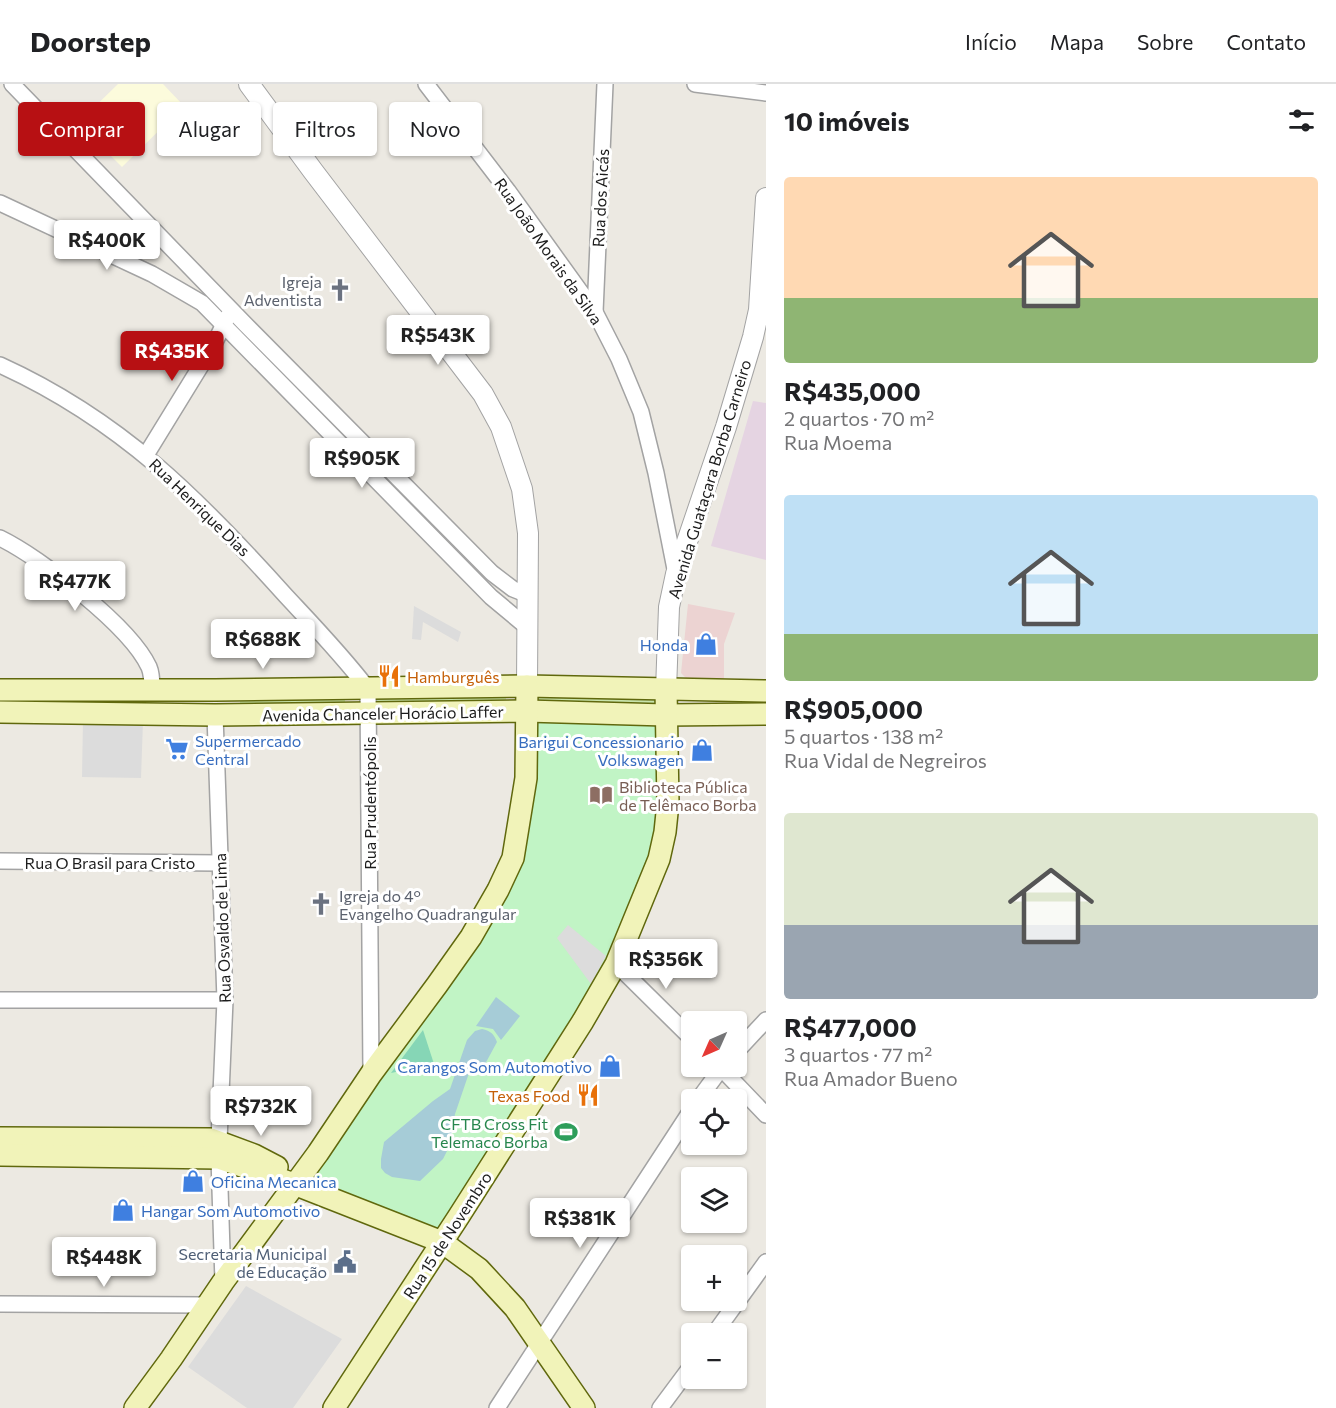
<!DOCTYPE html>
<html lang="pt">
<meta charset="utf-8">
<style>
:root{--surface:#fff;--page:#f2f2f2;--text:#202124;--muted:#757577;--line:#e0e0e0;--accent:#b71013}
body{margin:0;font-family:Commissioner,sans-serif;background:var(--page);color:var(--text);height:100vh;display:flex;flex-direction:column;font-size:22px;white-space:nowrap}
*{box-sizing:border-box;margin:0}
p{font-size:20px;color:var(--muted)}
.icon{flex:none;width:33px;height:33px;fill:none;stroke:currentColor;stroke-width:2;stroke-linecap:round;stroke-linejoin:round}
.map{position:relative;flex:1;overflow:hidden}
.details{display:flex;flex-direction:column;background:var(--surface);width:570px}
.details>*{flex:none}
.hud{position:absolute;left:18px;top:18px;width:570px;height:54px;display:flex;gap:12px}
.needle{width:39px;rotate:225deg}
.controls{position:absolute;left:681px;top:927px;display:grid;gap:12px}
.controls a{display:grid;place-items:center;width:66px;height:66px;border-radius:6px;background:var(--surface);box-shadow:0 2px 4px #0004;font-size:30px}
.price{position:absolute;translate:-50% -51px;padding:0 14px;border-radius:6px;background:#fff;color:#222;font-size:20px;line-height:39px;filter:drop-shadow(0 2px 3px #0008)}
.price::after{content:'';position:absolute;left:50%;top:36px;width:18px;height:14px;margin-left:-9px;background:inherit;clip-path:polygon(0 0,100% 0,50% 100%)}
.price.active{background:var(--accent);color:#fff}
ul{padding:0;list-style:none}
li{display:grid;align-content:center;gap:12px;height:318px;padding:0 18px}
li span{display:grid;place-items:center;height:186px;border-radius:6px;color:#555}
li>.icon{margin-inline-start:auto}
span .icon{width:108px;height:108px;fill:#fffc;stroke-width:1}
li b{font-size:26px}
h2{display:flex;justify-content:space-between;align-items:center;height:72px;padding:0 18px;font-size:26px}
.chip{padding:0 21px;border-radius:6px;background:var(--surface);box-shadow:0 2px 4px #0004;font-size:21px;line-height:54px}
.chip.active{background:var(--accent);color:#fff}
header{display:flex;align-items:center;gap:36px;box-sizing:border-box;height:84px;padding:0 30px;background:var(--surface);border-bottom:2px solid var(--line)}
header strong{font-size:28px}
nav{display:flex;gap:33px;margin-inline-start:auto;font-size:21px}
main{display:flex;flex:1;min-height:0}
.map>svg:first-child{display:block}
</style>
<header>
<strong>Doorstep</strong>
<nav><a>Início</a><a>Mapa</a><a>Sobre</a><a>Contato</a></nav>
</header>
<main>
<div class="map">
<svg width="766" height="1324" viewBox="0 0 766 1324">
<rect width="100%" height="100%" fill="#ece9e2"/>
<polygon fill="#ecd3d2" points="688,520 735,529 724,560 724,596 688,596 681,589"/>
<polygon fill="#e5d4e2" points="753,317 766,319 766,476 711,462"/>
<polygon fill="#fcfbdc" points="118,0 163,0 184,22 122,83 78,39"/>
<g fill="#c8e3ab">
<polygon points="506,612 506,618 372,620 371,614"/>
<polygon points="539,613 657,615 657,621 539,618"/>
<polygon points="345,615 345,619 240,621 240,616"/>
</g>
<polygon fill="#c1f4c5" points="534,631 661,637 662,745 620,859 447,1147 302,1096 500,818"/>
<polygon fill="#86d6b6" points="423,946 434,980 391,989"/>
<g fill="#dcdcdc">
<polygon points="414,522 461,548 458,558 423,538 421,556 412,555"/>
<polygon points="83,636 143,637 141,694 82,693"/>
<polygon points="568,841 606,872 591,900 557,854"/>
<polygon points="246,1202 342,1255 293,1324 247,1324 188,1283"/>
</g>
<g fill="#a6ccd7">
<polygon points="496,913 520,932 501,956 493,945 476,942"/>
<path d="M482,945C491,947 494,950 497,958L484,982L474,985L469,989L455,1030L450,1061L443,1075L420,1097L392,1093L385,1089L381,1084V1075L384,1058L433,1017L450,1005L467,956L475,947Z"/>
</g>
<g fill="none" stroke-linecap="round" stroke-linejoin="round">
<g stroke="#a3a3a3" stroke-width="18">
<g id="minor">
<polyline points="12,0 246,241 492,489 513,505 528,511"/>
<polyline points="426,0 508,107 595,228 619,275 641,328 656,389 676,490"/>
<polyline points="695,0 766,9"/>
<polyline points="0,119 152,190 202,219 491,513 527,543"/>
<polyline points="595,228 605,0"/>
<path d="M0,281C121,336 199,415 286,512C314,542 343,572 368,605L371,990"/>
<polyline points="146,371 213,262 228,232"/>
<path d="M0,454C41,474 130,542 149,583C152,590 152,598 152,605"/>
<polyline points="215,631 225,916 219,1057"/>
<polyline points="0,777 219,779"/>
<polyline points="616,880 692,955"/>
<polyline points="0,916 225,916"/>
<polyline points="736,968 766,936"/>
<polyline points="719,982 766,1031"/>
<polyline points="698,1016 723,982"/>
<polyline points="219,1074 223,1198"/>
<polyline points="0,1220 207,1221"/>
<polyline points="714,1250 766,1178"/>
<polyline points="497,1324 692,1025"/>
<polyline points="660,1324 692,1281"/>
</g>
</g>
<g stroke="#a3a3a3" stroke-width="22">
<g id="tertiary">
<polyline points="249,0 313,87 483,310 501,343 522,405 528,449 527,602"/>
<polyline points="666,606 669,523 676,490 726,343 753,253 759,226 766,114"/>
</g>
</g>
<g stroke="#60680d" stroke-width="24">
<g id="secondary">
<polyline points="0,606 215,606 527,602 766,607"/>
<polyline points="0,628 215,631 527,627 665,631 766,630"/>
<polyline points="0,1054 211,1055 254,1071 277,1083"/>
<polyline points="0,1071 219,1074 294,1100 442,1158 479,1185 515,1224 584,1324"/>
<polyline points="135,1324 171,1275 223,1198 318,1069 371,990 437,901 471,853 498,806 513,774 526,694 527,602"/>
<polyline points="334,1324 459,1132 583,937 616,880 659,775 665,748 668,719 666,606"/>
</g>
</g>
<use href="#minor" stroke="#fff" stroke-width="15"/>
<use href="#tertiary" stroke="#fff" stroke-width="20"/>
<use href="#secondary" stroke="#f1f3b9" stroke-width="21"/>
</g>
<defs>
<g id="church-bare" transform="scale(1.8)"><path d="M-1.2-6h2.4v3.5h3.3v2.4h-3.3V6h-2.4V-.1h-3.3v-2.4h3.3Z" fill="#6b7280" stroke="#fff" stroke-width="2.5" paint-order="stroke"/></g>
<g id="shop-bare" transform="scale(1.8)"><path d="M-5-2.5h2.3a2.7 3.5 0 0 1 5.4 0H5L5.5 6h-11ZM-1.5-2.5h3a1.5 2.3 0 0 0-3 0Z" fill="#3f7fe0" stroke="#fff" stroke-width="2.5" paint-order="stroke"/></g>
<g id="restaurant-bare" transform="scale(1.8)"><path d="M-5-6h1v4h1v-4h1v4h1v-4h1v5L-1.5 .5V6h-2V.5L-5-1ZM5-6V6H3V1.5H1.5Q1.5-4 5-6Z" fill="#e8710a" stroke="#fff" stroke-width="2.5" paint-order="stroke"/></g>
<g id="supermarket-bare" transform="scale(1.8)"><path d="M-6-5.5h2.5l.6 2H6L4.5 2H-2.5L-4.4-4H-6ZM-1.5 3.2a1.3 1.3 0 1 0 .1 0ZM3 3.2a1.3 1.3 0 1 0 .1 0Z" fill="#3f7fe0" stroke="#fff" stroke-width="2.5" paint-order="stroke"/></g>
<g id="library-bare" transform="scale(1.8)"><path d="M-6-4Q-3-5.5-.7-3.5V5Q-3 3-6 4ZM6-4Q3-5.5 .7-3.5V5Q3 3 6 4Z" fill="#8d6e63" stroke="#fff" stroke-width="2.5" paint-order="stroke"/></g>
<g id="stadium-bare" transform="scale(1.8)"><path d="M0-5a6.5 5 0 1 0 0 10a6.5 5 0 1 0 0-10ZM-3.5-1.8h7v3.6h-7Z" fill="#2e9e5b" stroke="#fff" stroke-width="2.5" paint-order="stroke"/></g>
<g id="civic-bare" transform="scale(1.8)"><path d="M-.6-6.5H3V-4.5H.6V-3L4-1V1h2V6H-6V1h2V-1L-.6-3ZM-1.2 2.5V6h2.4V2.5Z" fill="#5c6f8a" stroke="#fff" stroke-width="2.5" paint-order="stroke"/></g>
</defs>
<g fill-rule="evenodd">
<use href="#church-bare" x="340" y="206"/>
<use href="#shop-bare" x="706" y="560"/>
<use href="#restaurant-bare" x="389" y="592"/>
<use href="#supermarket-bare" x="177" y="665"/>
<use href="#shop-bare" x="702" y="666"/>
<use href="#library-bare" x="601" y="711"/>
<use href="#church-bare" x="321" y="820"/>
<use href="#shop-bare" x="610" y="982"/>
<use href="#restaurant-bare" x="588" y="1011"/>
<use href="#stadium-bare" x="566" y="1048"/>
<use href="#shop-bare" x="193" y="1097"/>
<use href="#shop-bare" x="123" y="1126"/>
<use href="#civic-bare" x="345" y="1178"/>
</g>
<g text-anchor="middle" dominant-baseline="central" stroke-width="6" stroke-linejoin="round" paint-order="stroke">
<g font-size="16" fill="#1c1c1c" stroke="#fff">
<text transform="translate(600 114) rotate(-87)">Rua dos Aicás</text>
<text transform="translate(549 167) rotate(55)">Rua João Morais da Silva</text>
<text transform="translate(709 395) rotate(-73)">Avenida Guataçara Borba Carneiro</text>
<text transform="translate(200 423) rotate(44)">Rua Henrique Dias</text>
<text transform="translate(383 629) rotate(-1)">Avenida Chanceler Horácio Laffer</text>
<text transform="translate(369 719) rotate(-90)">Rua Prudentópolis</text>
<text x="110" y="778">Rua O Brasil para Cristo</text>
<text transform="translate(222 844) rotate(-92)">Rua Osvaldo de Lima</text>
<text transform="translate(447 1151) rotate(-57)">Rua 15 de Novembro</text>
</g>
<g font-size="16" fill="#5b616d" stroke="#fff" text-anchor="end">
<text x="322" y="197">Igreja<tspan x="322" dy="18">Adventista</tspan></text>
<text x="339" y="811" text-anchor="start">Igreja do 4º<tspan x="339" dy="18">Evangelho Quadrangular</tspan></text>
</g>
<g font-size="16" fill="#366cbe" stroke="#fff" text-anchor="end">
<text x="688" y="560">Honda</text>
<text x="195" y="656" text-anchor="start">Supermercado<tspan x="195" dy="18">Central</tspan></text>
<text x="684" y="657">Barigui Concessionario<tspan x="684" dy="18">Volkswagen</tspan></text>
<text x="592" y="982">Carangos Som Automotivo</text>
<text x="211" y="1097" text-anchor="start">Oficina Mecanica</text>
<text x="141" y="1126" text-anchor="start">Hangar Som Automotivo</text>
</g>
<g font-size="16" fill="#c56008" stroke="#fff" text-anchor="start">
<text x="407" y="592">Hamburguês</text>
<text x="570" y="1011" text-anchor="end">Texas Food</text>
</g>
<g font-size="16" fill="#785e54" stroke="#fff" text-anchor="start">
<text x="619" y="702">Biblioteca Pública<tspan x="619" dy="18">de Telêmaco Borba</tspan></text>
</g>
<g font-size="16" fill="#27864d" stroke="#fff" text-anchor="end">
<text x="548" y="1039">CFTB Cross Fit<tspan x="548" dy="18">Telemaco Borba</tspan></text>
</g>
<g font-size="16" fill="#4e5e75" stroke="#fff" text-anchor="end">
<text x="327" y="1169">Secretaria Municipal<tspan x="327" dy="18">de Educação</tspan></text>
</g>
</g>
</svg>
<div class="controls">
<a><svg class="needle" viewBox="-14 -14 28 28"><path d="M0-13l5 13h-10z" fill="#e53935"/><path d="M0 13l5-13h-10z" fill="#757577"/></svg></a>
<a><svg class="icon" aria-label="locate" viewBox="0 0 24 24"><circle cx="12" cy="12" r="6"/><path d="M12 2v4M12 18v4M2 12h4M18 12h4"/></svg></a>
<a><svg class="icon" aria-label="layers" viewBox="0 0 24 24"><path d="M12 4l9 5-9 5-9-5zM3 14l9 5 9-5"/></svg></a>
<a>+</a>
<a>−</a>
</div>
<b class="price" style="left:107px;top:187px">R$400K</b>
<b class="price" style="left:438px;top:282px">R$543K</b>
<b class="price active" style="left:172px;top:298px">R$435K</b>
<b class="price" style="left:362px;top:405px">R$905K</b>
<b class="price" style="left:75px;top:528px">R$477K</b>
<b class="price" style="left:263px;top:586px">R$688K</b>
<b class="price" style="left:666px;top:906px">R$356K</b>
<b class="price" style="left:261px;top:1053px">R$732K</b>
<b class="price" style="left:580px;top:1165px">R$381K</b>
<b class="price" style="left:104px;top:1204px">R$448K</b>
<div class="hud">
<a class="chip active">Comprar</a>
<a class="chip">Alugar</a>
<a class="chip">Filtros</a>
<a class="chip">Novo</a>
</div>
</div>
<section class="details">
<h2>10 imóveis<svg class="icon" aria-label="filters" viewBox="0 0 24 24"><path d="M4 7h16M4 17h16"/><circle cx="9" cy="7" r="2"/><circle cx="15" cy="17" r="2"/></svg></h2>
<ul>
<li><span style="background:linear-gradient(#ffd9b3 65%,#8fb573 0)"><svg class="icon" aria-label="home" viewBox="0 0 24 24"><path d="M3 11l9-7 9 7M6 9v11h12V9"/></svg></span><div><b>R$435,000</b><p>2 quartos · 70 m²</p><p>Rua Moema</p></div></li>
<li><span style="background:linear-gradient(#bfe0f5 75%,#8fb573 0)"><svg class="icon" aria-label="home" viewBox="0 0 24 24"><path d="M3 11l9-7 9 7M6 9v11h12V9"/></svg></span><div><b>R$905,000</b><p>5 quartos · 138 m²</p><p>Rua Vidal de Negreiros</p></div></li>
<li><span style="background:linear-gradient(#dfe7d0 60%,#9aa5b1 0)"><svg class="icon" aria-label="home" viewBox="0 0 24 24"><path d="M3 11l9-7 9 7M6 9v11h12V9"/></svg></span><div><b>R$477,000</b><p>3 quartos · 77 m²</p><p>Rua Amador Bueno</p></div></li>
</ul>
</section>
</main>
